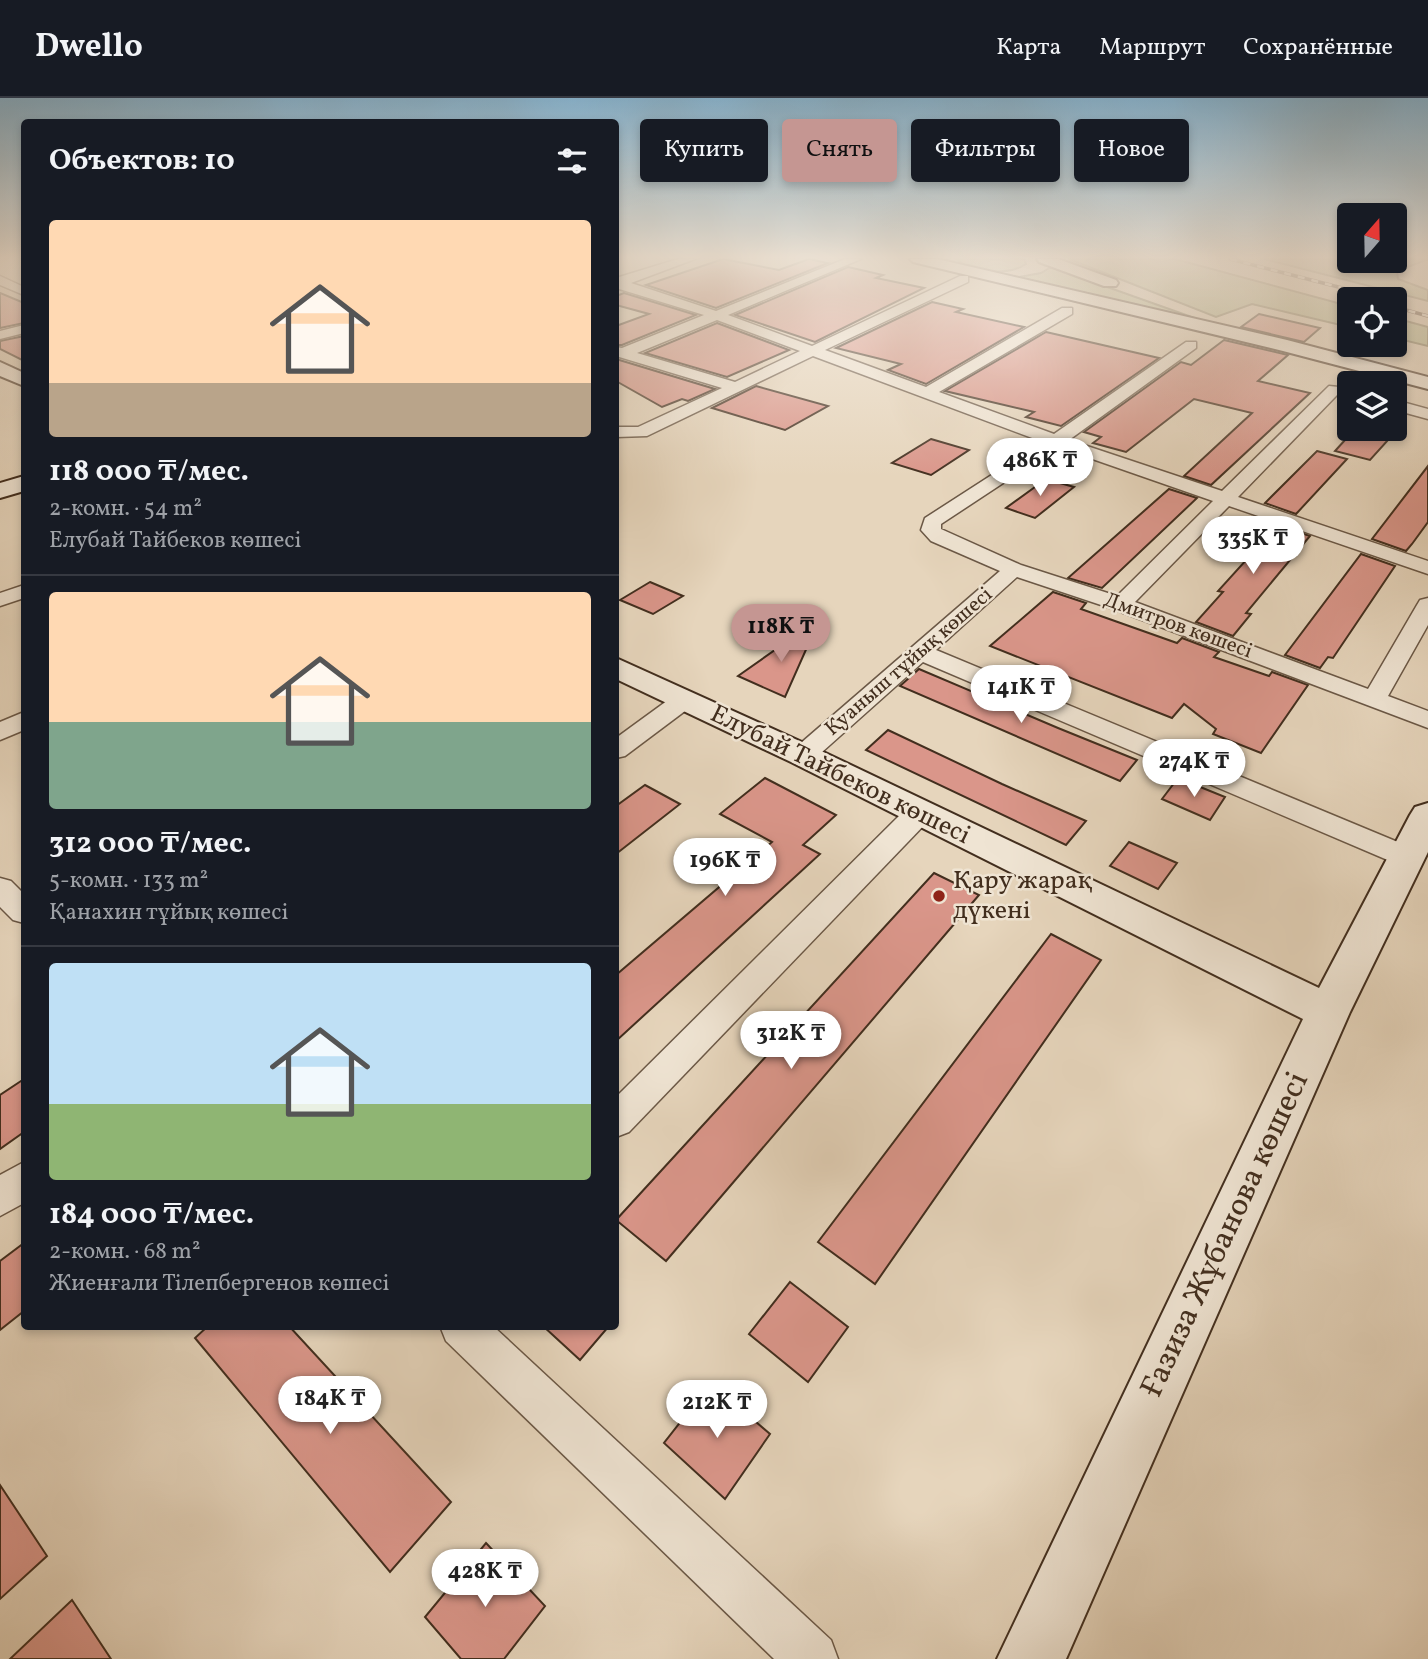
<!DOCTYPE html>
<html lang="ru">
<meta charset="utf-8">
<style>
:root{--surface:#171b24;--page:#242831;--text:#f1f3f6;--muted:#9ea1a6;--line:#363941;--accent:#c59692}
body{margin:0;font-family:Vollkorn,serif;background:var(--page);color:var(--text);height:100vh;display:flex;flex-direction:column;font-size:26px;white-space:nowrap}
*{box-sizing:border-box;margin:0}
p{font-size:23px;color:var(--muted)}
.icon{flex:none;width:38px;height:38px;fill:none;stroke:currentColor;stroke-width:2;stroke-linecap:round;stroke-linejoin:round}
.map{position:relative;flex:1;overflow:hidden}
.side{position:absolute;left:21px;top:21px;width:598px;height:1211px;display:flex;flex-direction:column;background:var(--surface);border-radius:7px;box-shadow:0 4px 10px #0003}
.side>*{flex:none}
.top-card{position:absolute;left:640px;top:21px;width:665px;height:63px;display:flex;gap:14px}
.needle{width:46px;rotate:20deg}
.tools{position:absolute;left:1337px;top:105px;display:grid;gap:14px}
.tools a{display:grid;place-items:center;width:70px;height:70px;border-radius:7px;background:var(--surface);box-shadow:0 4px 10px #0003;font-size:35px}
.price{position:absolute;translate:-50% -60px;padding:0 16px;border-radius:24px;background:#fff;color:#222;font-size:23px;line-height:46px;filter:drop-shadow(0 2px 4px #0008)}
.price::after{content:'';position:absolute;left:50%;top:42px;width:21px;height:16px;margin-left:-10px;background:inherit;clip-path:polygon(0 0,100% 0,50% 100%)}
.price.on{background:var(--accent);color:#111}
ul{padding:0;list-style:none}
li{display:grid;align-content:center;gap:14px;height:371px;padding:0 28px}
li+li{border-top:2px solid var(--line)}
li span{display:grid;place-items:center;height:217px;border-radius:7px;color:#555}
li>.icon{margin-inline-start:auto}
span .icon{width:126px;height:126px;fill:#fffc;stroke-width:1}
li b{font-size:30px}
h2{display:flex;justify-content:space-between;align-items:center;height:84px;padding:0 28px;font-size:30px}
.tag{padding:0 24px;border-radius:7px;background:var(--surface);box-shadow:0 4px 10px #0003;font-size:24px;line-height:63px}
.tag.on{background:var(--accent);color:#111}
header{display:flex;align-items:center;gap:42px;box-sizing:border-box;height:98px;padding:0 35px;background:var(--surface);border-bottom:2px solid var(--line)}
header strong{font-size:33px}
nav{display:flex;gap:38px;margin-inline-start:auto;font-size:24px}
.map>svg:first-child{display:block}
</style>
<header>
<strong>Dwello</strong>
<nav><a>Карта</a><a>Маршрут</a><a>Сохранённые</a></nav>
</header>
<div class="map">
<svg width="1428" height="1561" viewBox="0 0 1428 1561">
<rect width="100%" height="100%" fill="#e6d5bc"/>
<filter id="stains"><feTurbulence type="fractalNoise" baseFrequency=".00286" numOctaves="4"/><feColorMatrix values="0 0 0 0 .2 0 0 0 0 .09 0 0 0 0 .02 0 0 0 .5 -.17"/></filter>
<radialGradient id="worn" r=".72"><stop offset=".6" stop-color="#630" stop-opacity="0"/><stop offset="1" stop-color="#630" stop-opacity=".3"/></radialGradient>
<g fill="#b7bd8f" stroke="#7c7656" stroke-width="2">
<path d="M957,161H1024L1026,166C1010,177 970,176 957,161Z"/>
<polygon points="1069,161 1175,161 1349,208 1349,229 1252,206 1216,219"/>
<polygon points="1264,161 1423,161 1426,162 1397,173 1398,181 1428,192 1428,203"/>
<polygon points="1051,169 1217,228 1013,180 1041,175"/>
<polygon points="1395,220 1428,229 1428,248 1395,240"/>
</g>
<g fill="#da968a" stroke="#422e1e" stroke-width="2">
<polygon points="723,161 779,172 809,161 828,165 716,210 646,187"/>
<polygon points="848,169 883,177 876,180 924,190 815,244 735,217"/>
<polygon points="0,195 24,205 24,225 0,230"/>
<polygon points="624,195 696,217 622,247 616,247 616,228 649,216 616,207 616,198"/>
<polygon points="932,204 963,211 956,214 1024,229 926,286 888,272 901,266 836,250"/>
<polygon points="1259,216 1320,230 1304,244 1241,229"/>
<polygon points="717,225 789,252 727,279 645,255"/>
<polygon points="1046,234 1159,260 1061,328 1026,319 1034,314 945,293"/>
<polygon points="24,238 24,263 0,251 0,243"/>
<polygon points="1224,242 1288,257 1258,283 1310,295 1211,387 1184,378 1252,315 1194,301 1126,354 1093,345 1101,339 1084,334 1181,264 1191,267"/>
<polygon points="616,261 715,291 688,303 682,301 662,309 616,283"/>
<polygon points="756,288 828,308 785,332 712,310"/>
<polygon points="1355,331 1398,331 1370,362 1335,353"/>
<polygon points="931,341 969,352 931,377 892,365"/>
<polygon points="1317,353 1347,361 1296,416 1265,405"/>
<polygon points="1428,368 1428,424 1412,446 1406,453 1372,441"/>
<polygon points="1046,381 1074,389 1035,420 1006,410"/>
<polygon points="1169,391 1197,400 1102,490 1068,480"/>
<polygon points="1252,419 1310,438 1246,515 1251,516 1233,538 1196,524 1223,494 1218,493 1268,438 1241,430"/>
<polygon points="1361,456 1395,468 1333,560 1328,559 1320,570 1285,557"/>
<polygon points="650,484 683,498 653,516 620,502"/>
<polygon points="1053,494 1086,505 1081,511 1177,545 1182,540 1219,554 1214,559 1269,578 1272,574 1308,587 1261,655 1213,636 1216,631 1184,606 1172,620 990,548"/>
<polygon points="820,520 785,599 738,578 782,547"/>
<polygon points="919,571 1058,630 1137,662 1120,683 900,588"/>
<polygon points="888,632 1002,686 1086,723 1066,747 866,652"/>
<polygon points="765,680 836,717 803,747 820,756 616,943 616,877 772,744 720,716"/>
<polygon points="1178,680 1225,699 1210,722 1162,701"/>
<polygon points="645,687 680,706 616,756 616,708"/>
<polygon points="1129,744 1177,765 1158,791 1110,768"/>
<polygon points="934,775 979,797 666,1163 616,1122"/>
<polygon points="1051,836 1101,862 875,1186 818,1144"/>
<polygon points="24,981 24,1034 0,1051 0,997"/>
<polygon points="24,1145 24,1213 0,1232 0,1163"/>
<polygon points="790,1184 848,1229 808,1284 749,1236"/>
<polygon points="208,1228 289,1228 451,1404 390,1474 195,1240"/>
<polygon points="543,1228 609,1228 580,1262"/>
<polygon points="711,1285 770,1336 725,1401 664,1345"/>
<polygon points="0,1387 47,1458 0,1501"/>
<polygon points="486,1445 545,1508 504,1561 461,1561 425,1519"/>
<polygon points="72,1502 111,1561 10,1561"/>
</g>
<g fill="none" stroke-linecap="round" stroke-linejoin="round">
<g stroke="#6b5846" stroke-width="3">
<g id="street">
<path d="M678,161H695L631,185L716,213L845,161H861L728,217L812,248L960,178H968V184L825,252L926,289L1062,210H1072V216L939,294L1054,336L1186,244H1196V250L1069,342L1222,393L1329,288L1349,290V300L1337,297L1238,399L1428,463V476L1229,408L1135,504L1368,591L1417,507L1420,502L1428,500V527L1388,598L1428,613V630L1113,511L1017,479L936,552L1417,752L1422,759L1417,766L1407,769L1397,766L923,564L812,663L803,665L794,663L790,657L794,651L1000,473L931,443L921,432L925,420L1043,344L813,258L647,338L616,339V329H638L722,290L616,258V249L622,250L704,217L616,190V180ZM717,222L800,253L735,284L637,255ZM1058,349L1213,403L1117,498L1021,467L941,431V426Z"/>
<polygon points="0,178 24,189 24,197 0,187"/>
<polygon points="24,227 24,235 0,241 0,233"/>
<polygon points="1395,302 1428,311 1428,321 1395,312"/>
<polygon points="24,487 24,500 0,508 0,495"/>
<polygon points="684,595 693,597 696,602 693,607 625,658 616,660 616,640 675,597"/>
<polygon points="24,614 24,632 0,642 0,624"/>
<polygon points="920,705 930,707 934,714 930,721 629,1034 616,1039 616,999 910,707"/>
<polygon points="0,780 11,783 24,796 24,825 13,822 0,809"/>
<polygon points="24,1064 24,1105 0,1118 0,1077"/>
<polygon points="440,1228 493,1228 831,1542 838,1561 774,1561 446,1243"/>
</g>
</g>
<g stroke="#422e1e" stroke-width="4">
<g id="secondary">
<polygon points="910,161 937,161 1287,242 1428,279 1428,291 1283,253 913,164"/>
<polygon points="1037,161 1058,161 1116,182 1118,185 1116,188 1104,188 1039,164"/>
<polygon points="0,264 24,275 24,288 0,278"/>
<polygon points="24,378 24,393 0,400 0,385"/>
<polygon points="616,560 815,650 1319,890 1410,717 1415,709 1428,705 1428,754 1350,914 1066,1561 997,1561 1303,921 791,664 616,581"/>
</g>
</g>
<use href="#street" fill="#efe4d3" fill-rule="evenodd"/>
<use href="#secondary" fill="#efe4d3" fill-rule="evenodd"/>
<g stroke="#422e1e" stroke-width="3.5">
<g id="rail">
<polyline points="1230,161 1385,201"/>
<polyline points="1395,209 1428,218"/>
</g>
</g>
<use href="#rail" stroke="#efe4d3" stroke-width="2.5" stroke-dasharray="7" stroke-linecap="butt"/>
</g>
<linearGradient id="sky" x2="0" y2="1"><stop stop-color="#87b6d4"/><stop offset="0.42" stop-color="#f4ece1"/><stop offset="1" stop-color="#f4ece1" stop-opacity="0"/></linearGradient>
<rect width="1428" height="379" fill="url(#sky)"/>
<circle fill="#8f2418" stroke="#efe4d3" stroke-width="2.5" cx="939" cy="798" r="7"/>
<g text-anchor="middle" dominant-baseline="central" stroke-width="5" stroke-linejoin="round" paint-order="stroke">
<g font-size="21" fill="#422e1e" stroke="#efe4d3">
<text transform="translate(1178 528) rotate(20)">Дмитров көшесі</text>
<text transform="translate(909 564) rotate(-41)">Қуаныш тұйық көшесі</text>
</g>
<g font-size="26" fill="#422e1e" stroke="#efe4d3">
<text transform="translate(840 677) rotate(26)">Елубай Тайбеков көшесі</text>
</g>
<g font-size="26" fill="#422e1e" stroke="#efe4d3" text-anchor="start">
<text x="953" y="783">Қару жарақ<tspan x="953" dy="30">дүкені</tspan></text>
</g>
<g font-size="32" fill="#422e1e" stroke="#efe4d3">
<text transform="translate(1226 1137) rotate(-65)">Ғазиза Жұбанова көшесі</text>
</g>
</g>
<rect width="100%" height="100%" filter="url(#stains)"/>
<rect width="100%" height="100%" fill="url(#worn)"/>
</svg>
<div class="tools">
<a><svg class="needle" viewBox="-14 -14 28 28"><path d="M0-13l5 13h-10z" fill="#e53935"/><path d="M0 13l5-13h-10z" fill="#9ea1a6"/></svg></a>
<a><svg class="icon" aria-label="locate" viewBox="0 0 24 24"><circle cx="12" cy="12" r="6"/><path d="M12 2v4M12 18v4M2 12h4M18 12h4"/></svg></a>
<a><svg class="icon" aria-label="layers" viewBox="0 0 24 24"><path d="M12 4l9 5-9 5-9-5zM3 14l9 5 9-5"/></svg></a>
</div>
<b class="price" style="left:1040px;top:400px">486K ₸</b>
<b class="price" style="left:1253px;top:478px">335K ₸</b>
<b class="price on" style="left:781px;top:566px">118K ₸</b>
<b class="price" style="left:1021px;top:627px">141K ₸</b>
<b class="price" style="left:1194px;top:701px">274K ₸</b>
<b class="price" style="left:725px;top:800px">196K ₸</b>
<b class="price" style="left:791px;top:973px">312K ₸</b>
<b class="price" style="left:330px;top:1338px">184K ₸</b>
<b class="price" style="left:717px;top:1342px">212K ₸</b>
<b class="price" style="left:485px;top:1511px">428K ₸</b>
<div class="top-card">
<a class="tag">Купить</a>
<a class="tag on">Снять</a>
<a class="tag">Фильтры</a>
<a class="tag">Новое</a>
</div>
<section class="side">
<h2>Объектов: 10<svg class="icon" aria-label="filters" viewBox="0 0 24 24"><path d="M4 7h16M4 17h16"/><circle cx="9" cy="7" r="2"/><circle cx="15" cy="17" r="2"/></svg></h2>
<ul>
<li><span style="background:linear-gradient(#ffd9b3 75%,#b9a48a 0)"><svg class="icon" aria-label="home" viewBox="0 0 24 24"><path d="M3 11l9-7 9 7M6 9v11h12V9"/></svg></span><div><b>118 000 ₸/мес.</b><p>2-комн. · 54 m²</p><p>Елубай Тайбеков көшесі</p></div></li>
<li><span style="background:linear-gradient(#ffd9b3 60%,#7fa58c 0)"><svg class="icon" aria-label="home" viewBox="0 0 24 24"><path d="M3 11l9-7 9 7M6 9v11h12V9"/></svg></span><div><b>312 000 ₸/мес.</b><p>5-комн. · 133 m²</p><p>Қанахин тұйық көшесі</p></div></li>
<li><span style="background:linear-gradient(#bfe0f5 65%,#8fb573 0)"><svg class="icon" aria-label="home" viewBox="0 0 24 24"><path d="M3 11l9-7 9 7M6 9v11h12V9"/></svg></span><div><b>184 000 ₸/мес.</b><p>2-комн. · 68 m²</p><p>Жиенғали Тілепбергенов көшесі</p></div></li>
</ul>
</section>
</div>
